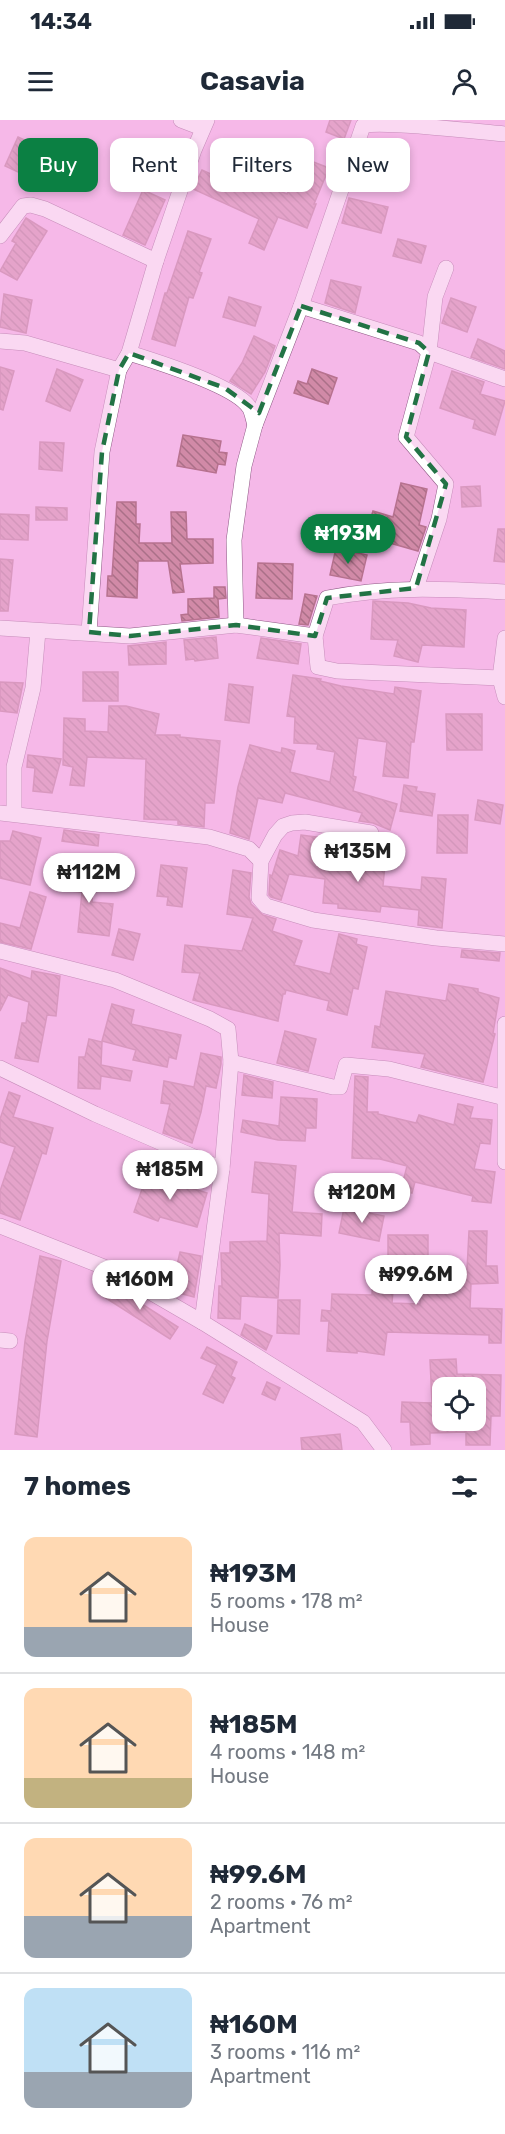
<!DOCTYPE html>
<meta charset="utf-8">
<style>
:root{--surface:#fff;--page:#f2f2f3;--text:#1f2937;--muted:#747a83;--line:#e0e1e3;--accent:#0b8043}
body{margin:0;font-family:Rubik,sans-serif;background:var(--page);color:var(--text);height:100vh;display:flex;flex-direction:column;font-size:22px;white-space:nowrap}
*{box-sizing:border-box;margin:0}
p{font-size:20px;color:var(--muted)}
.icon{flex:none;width:33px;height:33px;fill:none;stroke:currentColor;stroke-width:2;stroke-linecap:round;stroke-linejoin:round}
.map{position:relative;height:1330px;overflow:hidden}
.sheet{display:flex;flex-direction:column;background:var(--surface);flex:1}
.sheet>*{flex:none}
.banner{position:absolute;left:18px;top:18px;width:470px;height:54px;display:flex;gap:12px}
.controls{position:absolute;left:432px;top:1257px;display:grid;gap:12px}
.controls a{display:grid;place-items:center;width:54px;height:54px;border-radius:12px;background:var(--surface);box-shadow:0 3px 9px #0003;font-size:30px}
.price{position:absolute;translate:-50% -51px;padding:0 14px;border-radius:21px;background:#fff;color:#222;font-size:20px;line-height:39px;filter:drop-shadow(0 2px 3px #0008)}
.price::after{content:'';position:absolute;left:50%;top:36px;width:18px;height:14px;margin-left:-9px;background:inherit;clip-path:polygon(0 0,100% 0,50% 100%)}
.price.current{background:var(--accent);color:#fff}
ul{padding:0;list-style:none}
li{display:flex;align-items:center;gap:18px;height:150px;padding:0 24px}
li+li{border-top:2px solid var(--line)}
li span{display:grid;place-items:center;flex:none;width:168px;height:120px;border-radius:12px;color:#555}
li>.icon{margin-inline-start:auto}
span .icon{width:72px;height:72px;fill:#fffc;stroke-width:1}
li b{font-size:26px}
h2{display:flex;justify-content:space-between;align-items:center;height:72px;padding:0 24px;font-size:26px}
.tag{padding:0 21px;border-radius:12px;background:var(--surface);box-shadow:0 3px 9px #0003;font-size:21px;line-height:54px}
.tag.current{background:var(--accent);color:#fff}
.status{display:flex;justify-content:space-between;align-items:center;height:42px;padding:0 30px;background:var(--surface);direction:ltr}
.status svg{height:16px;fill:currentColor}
header{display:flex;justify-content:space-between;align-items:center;height:78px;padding:0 24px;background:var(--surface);font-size:27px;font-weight:700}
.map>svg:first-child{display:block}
</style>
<div class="status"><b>14:34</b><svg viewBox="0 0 49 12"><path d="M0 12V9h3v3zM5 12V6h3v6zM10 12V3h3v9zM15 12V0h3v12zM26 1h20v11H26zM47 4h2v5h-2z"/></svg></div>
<header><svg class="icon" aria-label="menu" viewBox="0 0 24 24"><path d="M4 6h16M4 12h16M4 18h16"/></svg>Casavia<svg class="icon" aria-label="person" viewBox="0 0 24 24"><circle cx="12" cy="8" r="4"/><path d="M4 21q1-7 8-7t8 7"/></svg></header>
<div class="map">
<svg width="505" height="1330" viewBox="0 0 505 1330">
<defs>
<pattern id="building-back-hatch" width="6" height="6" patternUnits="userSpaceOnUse" patternTransform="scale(1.5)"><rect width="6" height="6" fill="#d18aa7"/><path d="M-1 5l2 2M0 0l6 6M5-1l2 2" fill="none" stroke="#aa7088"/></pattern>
</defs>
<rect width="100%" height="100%" fill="#f5b8e8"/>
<g fill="url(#building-back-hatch)" stroke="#b7728f" stroke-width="1.5" fill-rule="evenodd">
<polygon points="330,0 351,0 344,19 326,12"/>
<polygon points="18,17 46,30 33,59 5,46"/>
<polygon points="130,32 137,36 139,33 150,38 148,41 155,45 144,65 119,52"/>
<polygon points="255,32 270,38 260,63 287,74 303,38 329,48 314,84 316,84 307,108 278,97 264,130 249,123 259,99 193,69 202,50 237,66 248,40 251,41"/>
<polygon points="143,70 165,80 145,125 123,115"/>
<polygon points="349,78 388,87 381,113 342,103"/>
<polygon points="26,98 47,111 17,160 0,151 16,123 12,121"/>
<polygon points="188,111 211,119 199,152 202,153 193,178 189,177 175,226 152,219 165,173 167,173"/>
<polygon points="398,119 426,126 421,143 393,136"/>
<polygon points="331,160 361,167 355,193 325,183"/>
<polygon points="4,174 32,180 26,213 0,207"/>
<polygon points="229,177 261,187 255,206 223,197"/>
<polygon points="451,178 476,187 467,212 442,203"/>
<polygon points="254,216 275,226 265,252 251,274 230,261 242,243"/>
<polygon points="478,219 505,231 505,249 471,237"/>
<polygon points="0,247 14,251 3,290 0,289"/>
<polygon points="57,249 83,260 70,291 46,281"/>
<polygon points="312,249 337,258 328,284 294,273 298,261 307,264"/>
<polygon points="452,251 484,262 480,274 505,281 495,315 473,308 475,300 440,288"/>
<polygon points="183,315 221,321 219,332 227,333 225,345 218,344 216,353 177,346"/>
<polygon points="40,322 64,323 62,351 39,349"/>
<polygon points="401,363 427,369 419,405 426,407 418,431 365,416 373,391 393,397"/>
<polygon points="480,366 481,386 462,387 461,367"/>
<polygon points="117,382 136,382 136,404 140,404 139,423 172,423 171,392 186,392 187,419 213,419 213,443 180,444 184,472 173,473 168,441 138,441 137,478 107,476 108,456 112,456"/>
<polygon points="36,387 67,388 67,400 36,400"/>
<polygon points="0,394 29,395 28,420 0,419"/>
<polygon points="498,409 505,409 505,442 494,441"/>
<polygon points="336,428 367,435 361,461 330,455"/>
<polygon points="0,439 13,440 8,491 0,491"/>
<polygon points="258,443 293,444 292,479 256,478"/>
<polygon points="214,467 225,467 226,478 218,479 219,497 182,501 181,495 188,494 188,479 214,478"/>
<polygon points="305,474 317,476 308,505 299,504"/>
<polygon points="373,481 408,483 431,488 466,490 464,527 422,525 418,542 394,536 398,520 371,519"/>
<polygon points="216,517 218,538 195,541 194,539 186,540 184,520"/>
<polygon points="261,518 301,524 298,544 257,538"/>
<polygon points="166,522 166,544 129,545 128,526"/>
<rect x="83" y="552" width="35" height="29"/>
<polygon points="293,555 321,559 320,561 341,566 394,574 395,567 421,571 414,622 411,622 408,658 383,656 387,622 358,618 353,656 356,657 353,671 397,684 390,710 373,703 359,701 362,693 285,673 282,683 258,678 249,719 230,713 238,667 250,625 281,633 282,628 295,631 290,652 330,662 335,632 317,629 318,624 294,623 295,597 287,596"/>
<polygon points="0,562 23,563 17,593 0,591"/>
<polygon points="229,564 253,567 249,603 225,600"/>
<polygon points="109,586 126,586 159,594 155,615 180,615 180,617 220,621 214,683 205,683 204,707 178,704 178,700 144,699 146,639 87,637 84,666 70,665 73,647 63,645 64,598 85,599 85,611 108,612"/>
<polygon points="446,594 482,594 482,630 447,630"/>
<polygon points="28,635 61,639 52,673 33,671 35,648 27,647"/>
<polygon points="404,665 417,667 416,671 435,674 432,696 400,691"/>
<polygon points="478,680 503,685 500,704 475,700"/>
<polygon points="438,695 468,695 467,733 437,733"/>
<polygon points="64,710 99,715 98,726 62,721"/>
<polygon points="13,711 41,718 30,765 0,758 0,721 10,721"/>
<polygon points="301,715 323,718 320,738 360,741 361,732 386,734 383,766 421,770 422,757 446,759 442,808 418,805 419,790 381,786 380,792 338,788 338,784 323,783 325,759 289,754 281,780 271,777 269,775 270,755 272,756 280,730 298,736"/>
<polygon points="86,742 94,743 92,782 113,784 109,816 78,812 82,772 57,770 58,756 84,758"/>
<polygon points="161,745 187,748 182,787 167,785 168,777 157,776"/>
<polygon points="233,750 251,753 249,777 251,784 263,795 276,799 272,811 302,821 294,845 330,854 339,814 357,819 356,824 367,827 358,869 353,868 347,895 327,890 329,881 286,870 285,874 283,874 278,901 193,880 200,853 182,852 185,825 242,831 253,798 227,794"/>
<polygon points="30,772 46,777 31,829 0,822 0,803 20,808"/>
<polygon points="119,809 140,814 133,840 112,835"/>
<polygon points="462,830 500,833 499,841 461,837"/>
<polygon points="0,848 31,859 32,851 60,856 56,896 47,895 38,942 15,938 22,903 26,903 29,882 8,875 0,891"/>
<polygon points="449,864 478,869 478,872 499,878 493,913 495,914 483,962 421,947 425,934 372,927 375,906 380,907 386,871 446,881"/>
<polygon points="112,884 134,890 131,904 181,915 176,939 169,937 167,947 133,940 136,930 102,921"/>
<polygon points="285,911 316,919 308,951 277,943"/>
<polygon points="89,919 102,922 101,945 132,951 130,961 101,956 100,969 78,968 79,937 85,937"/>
<polygon points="201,933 221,937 221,944 216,968 206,966 201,992 192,1023 163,1013 170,984 161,983 164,961 194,967"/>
<polygon points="244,955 273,962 272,978 242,975"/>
<polygon points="355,956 368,957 367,992 378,992 378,994 416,1003 419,995 454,1005 458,984 473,987 470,998 492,1000 490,1024 480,1023 474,1049 495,1052 491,1083 472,1081 473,1076 415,1062 412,1073 401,1070 407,1046 380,1039 352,1038"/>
<polygon points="9,972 20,976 13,997 53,1008 46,1034 42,1033 20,1100 0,1093 0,1071 15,1027 0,1022 0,999"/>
<polygon points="281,977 317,979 316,1008 306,1008 305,1021 278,1020 241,1012 243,1000 279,1006"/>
<polygon points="255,1042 296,1046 292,1092 322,1094 321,1116 279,1113 280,1145 278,1178 241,1176 240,1199 218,1198 219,1166 222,1166 221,1133 230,1133 230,1122 267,1121 269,1074 252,1072"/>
<polygon points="148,1052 172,1062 207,1073 197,1107 160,1097 158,1101 134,1092"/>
<polygon points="344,1088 384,1096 379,1121 339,1113"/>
<polygon points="469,1111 487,1111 486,1146 497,1146 498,1163 471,1164 470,1188 502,1189 501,1223 489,1223 489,1215 387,1212 384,1235 357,1231 357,1233 327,1231 329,1201 321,1201 322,1190 331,1191 332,1174 372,1175 373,1145 395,1146 392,1183 420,1184 421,1148 467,1150"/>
<polygon points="388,1115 428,1115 428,1139 388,1140"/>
<polygon points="180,1132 201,1136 194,1177 171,1171"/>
<polygon points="40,1136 61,1141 47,1221 37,1317 15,1314 25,1221"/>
<polygon points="109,1163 178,1207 170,1219 101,1175"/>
<polygon points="278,1180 300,1180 299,1214 277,1213"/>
<polygon points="245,1204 272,1216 266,1230 241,1215"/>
<polygon points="207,1227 237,1242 231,1256 235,1258 223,1283 203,1274 217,1245 201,1238"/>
<path d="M456,1239L457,1254L501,1255L500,1296H491L490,1325H466V1312L430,1313V1324L411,1325L410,1302H401L402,1282L432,1283L430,1240ZM442,1268H476V1300H442Z"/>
<polygon points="267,1262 280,1268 275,1280 262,1274"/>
<polygon points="340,1314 342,1330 302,1330 301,1318"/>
</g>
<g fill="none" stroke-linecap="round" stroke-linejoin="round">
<g stroke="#8e5884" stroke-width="16">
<g id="minor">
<polyline points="181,0 202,8"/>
<polyline points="0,116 23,86 31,85 45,89 156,141"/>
<polyline points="301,186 419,223 429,232 505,259"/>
<polyline points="0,221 25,223 119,250"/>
<path d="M129,233C155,241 235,266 249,287C252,291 253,299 255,305"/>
<polyline points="416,468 439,399 446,364 406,317 429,232 435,177 446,148"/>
<path d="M236,505L234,420L244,346L255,305L301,186L363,6C379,0 480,12 505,14"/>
<polyline points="0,508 130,516 236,505 315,516 318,547 337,551 500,558"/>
<polyline points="89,512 102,332 119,250 129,233 156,141 194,30 207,0"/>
<path d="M315,516L327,478C389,466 443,469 505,472"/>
<polyline points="505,518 500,558 505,577"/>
<polyline points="0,693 209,717 249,729 261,741"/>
<polyline points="14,693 14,647 33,568 38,511"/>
<polyline points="371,713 305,702 292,703 283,706 275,715 261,741 259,778 266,786 313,800 436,818 505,824"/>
<polyline points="0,831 115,860 210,899 228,909 231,942 222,1049 202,1202"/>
<polyline points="505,904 505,1042"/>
<polyline points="231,942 333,967 340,967 346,945 389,949 505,978"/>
<polyline points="0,948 95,994 222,1049"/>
<polyline points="0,1106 114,1151 202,1202 363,1302 384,1330"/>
<polyline points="0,1220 10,1221"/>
</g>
</g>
<use href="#minor" stroke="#fff" stroke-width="15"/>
</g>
<path d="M0 0H505V1330H0ZM301,186L419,223L429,232L406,317L446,364L416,468L327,478L315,516L236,505L130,516L89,512L102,332L119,250L129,233L225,268L259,293Z" fill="#f5b8e8" fill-opacity=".55" fill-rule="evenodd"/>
<path fill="none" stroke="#227345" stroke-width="4.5" stroke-dasharray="12 8" stroke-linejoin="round" d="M301,186L419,223L429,232L406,317L446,364L416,468L327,478L315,516L236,505L130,516L89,512L102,332L119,250L129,233L225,268L259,293Z"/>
</svg>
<div class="controls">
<a><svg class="icon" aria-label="locate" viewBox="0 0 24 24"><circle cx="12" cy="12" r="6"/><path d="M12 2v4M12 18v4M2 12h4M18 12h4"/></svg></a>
</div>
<b class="price current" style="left:348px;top:445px">₦193M</b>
<b class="price" style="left:358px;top:763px">₦135M</b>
<b class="price" style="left:89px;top:784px">₦112M</b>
<b class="price" style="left:170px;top:1081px">₦185M</b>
<b class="price" style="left:362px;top:1104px">₦120M</b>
<b class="price" style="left:416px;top:1186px">₦99.6M</b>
<b class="price" style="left:140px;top:1191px">₦160M</b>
<div class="banner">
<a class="tag current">Buy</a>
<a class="tag">Rent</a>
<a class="tag">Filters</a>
<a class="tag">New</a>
</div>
</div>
<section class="sheet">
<h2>7 homes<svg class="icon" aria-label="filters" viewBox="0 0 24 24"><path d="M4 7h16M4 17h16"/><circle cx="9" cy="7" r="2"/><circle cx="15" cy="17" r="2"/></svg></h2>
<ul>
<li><span style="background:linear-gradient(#ffd9b3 75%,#9aa5b1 0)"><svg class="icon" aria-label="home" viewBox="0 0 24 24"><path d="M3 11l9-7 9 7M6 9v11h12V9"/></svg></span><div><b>₦193M</b><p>5 rooms · 178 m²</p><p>House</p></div></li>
<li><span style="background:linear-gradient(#ffd9b3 75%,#c2b280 0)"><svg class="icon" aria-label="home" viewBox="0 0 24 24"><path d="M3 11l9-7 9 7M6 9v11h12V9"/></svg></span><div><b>₦185M</b><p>4 rooms · 148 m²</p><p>House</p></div></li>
<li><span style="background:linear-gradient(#ffd9b3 65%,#9aa5b1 0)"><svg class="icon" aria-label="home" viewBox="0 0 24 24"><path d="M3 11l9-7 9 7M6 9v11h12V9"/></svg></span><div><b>₦99.6M</b><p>2 rooms · 76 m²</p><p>Apartment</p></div></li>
<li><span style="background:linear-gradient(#bfe0f5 70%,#9aa5b1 0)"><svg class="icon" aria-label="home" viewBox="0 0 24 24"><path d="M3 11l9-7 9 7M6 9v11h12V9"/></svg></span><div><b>₦160M</b><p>3 rooms · 116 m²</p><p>Apartment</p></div></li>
</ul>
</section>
